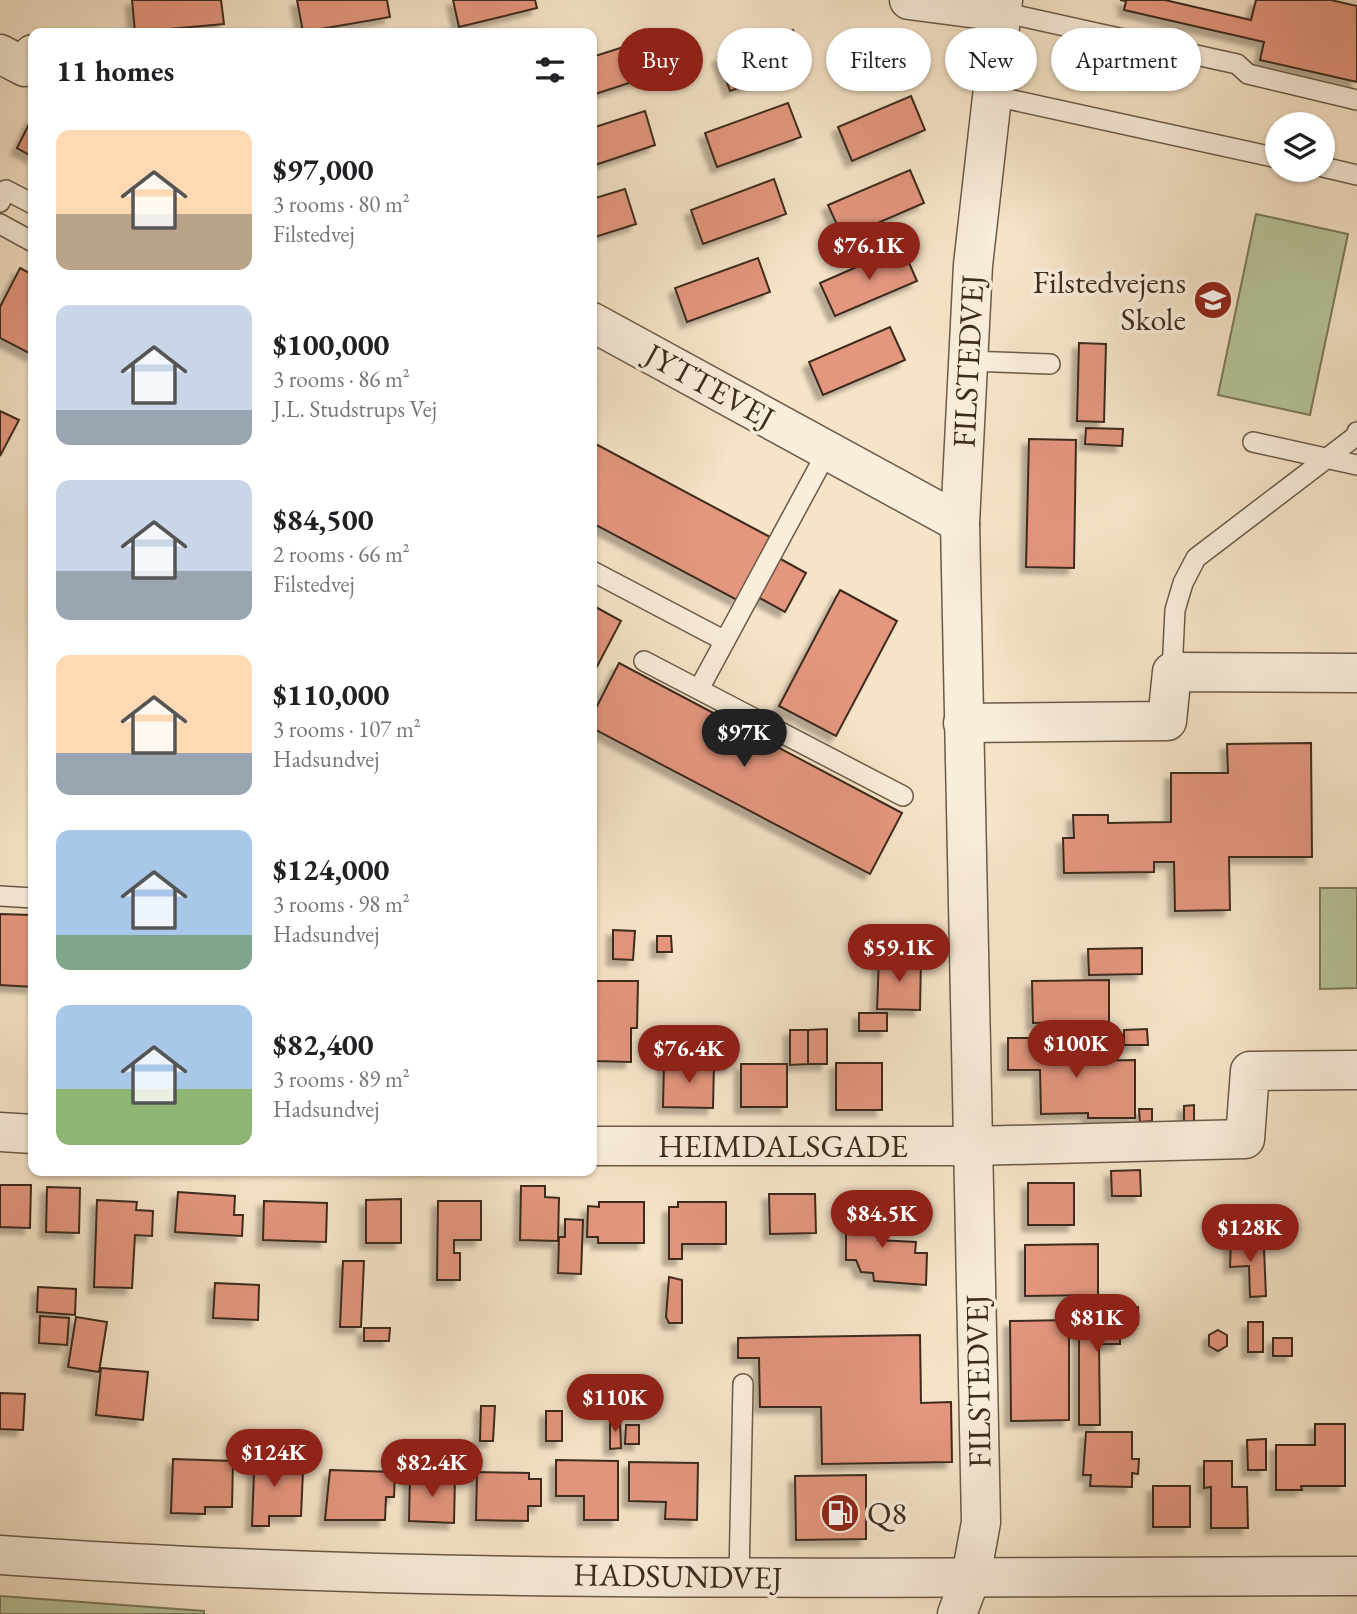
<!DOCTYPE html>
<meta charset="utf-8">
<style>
:root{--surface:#fff;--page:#f2f2f2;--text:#202124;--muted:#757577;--accent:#8f2418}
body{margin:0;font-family:"EB Garamond",serif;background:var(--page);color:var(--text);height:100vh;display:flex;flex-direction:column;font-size:26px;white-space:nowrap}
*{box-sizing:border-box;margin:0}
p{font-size:23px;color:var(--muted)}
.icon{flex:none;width:38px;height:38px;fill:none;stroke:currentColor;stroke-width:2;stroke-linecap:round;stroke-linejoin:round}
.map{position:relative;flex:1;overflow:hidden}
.sheet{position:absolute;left:28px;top:28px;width:569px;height:1148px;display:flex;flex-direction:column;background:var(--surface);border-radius:14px;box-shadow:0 2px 5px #0004}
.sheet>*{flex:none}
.top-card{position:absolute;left:618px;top:28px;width:634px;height:63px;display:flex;gap:14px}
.fabs{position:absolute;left:1265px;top:112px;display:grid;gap:14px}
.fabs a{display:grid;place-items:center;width:70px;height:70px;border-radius:50%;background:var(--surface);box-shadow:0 2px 5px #0004;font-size:35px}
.price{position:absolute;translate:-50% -60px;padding:0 16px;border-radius:24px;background:var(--accent);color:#fff;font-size:23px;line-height:46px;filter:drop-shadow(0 2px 4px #0008)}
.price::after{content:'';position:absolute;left:50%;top:42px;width:21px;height:16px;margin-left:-10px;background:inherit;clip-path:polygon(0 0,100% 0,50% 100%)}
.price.active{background:#222;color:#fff}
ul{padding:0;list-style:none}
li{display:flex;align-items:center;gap:21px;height:175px;padding:0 28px}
li span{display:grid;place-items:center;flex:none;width:196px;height:140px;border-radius:14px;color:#555}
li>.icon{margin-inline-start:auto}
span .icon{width:84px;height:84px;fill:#fffc;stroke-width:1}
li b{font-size:30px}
h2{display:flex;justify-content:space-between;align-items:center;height:84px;padding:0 28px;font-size:30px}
.pill{padding:0 24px;border-radius:32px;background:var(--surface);box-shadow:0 2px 5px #0004;font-size:24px;line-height:63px}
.pill.active{background:var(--accent);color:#fff}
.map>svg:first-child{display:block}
</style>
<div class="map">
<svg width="1357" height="1614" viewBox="0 0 1357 1614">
<defs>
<filter id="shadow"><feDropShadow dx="-6" dy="6" stdDeviation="2" flood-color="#0004"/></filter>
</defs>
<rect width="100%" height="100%" fill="#f6e4c8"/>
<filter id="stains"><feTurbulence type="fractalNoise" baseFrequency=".00286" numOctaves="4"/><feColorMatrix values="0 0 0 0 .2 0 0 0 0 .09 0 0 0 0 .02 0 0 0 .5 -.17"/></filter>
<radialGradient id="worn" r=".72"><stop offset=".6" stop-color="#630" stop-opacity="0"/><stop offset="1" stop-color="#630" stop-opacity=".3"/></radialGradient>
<g fill="#b7c59a" stroke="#7a785b" stroke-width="2">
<polygon points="1256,214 1348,234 1310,415 1218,395"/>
<polygon points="1320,888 1357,888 1357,988 1320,989"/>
<polygon points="0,1596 204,1611 204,1614 0,1614"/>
</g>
<g fill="#e4967e" stroke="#3c2c1c" stroke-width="2" filter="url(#shadow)">
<polygon points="132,0 221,0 224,24 135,32"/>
<polygon points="297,0 387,0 390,17 303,32"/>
<polygon points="453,0 535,0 537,8 459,27"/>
<polygon points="1120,0 1165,0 1251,20 1256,0 1331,0 1357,6 1357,82 1260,60 1264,42 1124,10 1126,1"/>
<polygon points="793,30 805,65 730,91 718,57"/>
<polygon points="661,35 672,69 592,95 592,57"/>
<polygon points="911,96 925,130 852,161 838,127"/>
<polygon points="788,103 801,137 717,167 705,133"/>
<polygon points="645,111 655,145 592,166 592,128"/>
<polygon points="33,116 33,157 17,148"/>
<polygon points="910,170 924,203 843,238 828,205"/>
<polygon points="774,179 786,214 703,244 691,210"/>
<polygon points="625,189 636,224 592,238 592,199"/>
<polygon points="902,247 917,281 835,316 820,283"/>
<polygon points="758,258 770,292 687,322 675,288"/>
<polygon points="20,268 33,275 33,355 0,338 0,307"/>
<polygon points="890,327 905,360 823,395 809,362"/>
<polygon points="1079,343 1106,344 1104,422 1077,421"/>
<polygon points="0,411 19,420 0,456"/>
<polygon points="1086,428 1123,429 1122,446 1085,444"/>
<polygon points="1029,439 1076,440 1074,568 1026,567"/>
<polygon points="592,442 770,537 737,600 592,523"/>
<polygon points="777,557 806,573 785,612 756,596"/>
<polygon points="840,590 897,621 836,736 779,706"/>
<polygon points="592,605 621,621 592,676"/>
<polygon points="619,663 902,813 870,874 592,728 592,716"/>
<polygon points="1311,743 1312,857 1229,857 1230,910 1175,911 1174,862 1154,862 1154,872 1064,873 1063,838 1074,838 1073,815 1108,815 1108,823 1171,822 1171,773 1228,773 1227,744"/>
<polygon points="0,914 33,915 33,987 0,985"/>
<polygon points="613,930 635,931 633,960 613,959"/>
<polygon points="657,936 671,936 672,952 657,952"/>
<polygon points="1142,948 1142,974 1089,975 1088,949"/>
<polygon points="879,958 921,959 920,1010 877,1009"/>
<polygon points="1109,980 1109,1022 1033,1023 1032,981"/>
<polygon points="596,981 638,981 637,1028 631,1028 631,1062 595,1061"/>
<rect x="859" y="1013" width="28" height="18"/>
<polygon points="827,1029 827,1064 808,1064 808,1030"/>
<polygon points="1147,1029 1148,1045 1124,1045 1124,1030"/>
<polygon points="790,1030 808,1030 808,1064 790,1065"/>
<polygon points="717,1035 731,1035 731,1064 718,1064"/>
<polygon points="1008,1038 1060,1038 1061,1061 1135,1060 1135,1118 1088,1118 1088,1113 1041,1114 1040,1070 1008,1070"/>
<polygon points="664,1062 714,1062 713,1108 663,1107"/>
<rect x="836" y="1063" width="46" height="47"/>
<rect x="741" y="1064" width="46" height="43"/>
<polygon points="1194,1105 1194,1122 1184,1122 1184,1106"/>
<polygon points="1139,1109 1152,1109 1152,1121 1140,1122"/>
<polygon points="1140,1170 1141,1196 1112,1196 1111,1171"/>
<rect x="1028" y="1183" width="46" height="42"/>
<polygon points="0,1185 31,1185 30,1228 0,1227"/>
<polygon points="521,1186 545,1186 545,1197 559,1198 558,1241 520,1240"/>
<polygon points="47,1187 80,1188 79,1233 46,1232"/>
<polygon points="178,1192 235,1196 234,1215 243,1215 242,1236 175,1232"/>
<polygon points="769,1194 815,1194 816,1233 770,1234"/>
<polygon points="401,1199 401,1243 366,1243 366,1200"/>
<polygon points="97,1200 137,1202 136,1210 153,1211 152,1236 135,1235 132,1288 94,1287"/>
<polygon points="264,1201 327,1203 326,1242 263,1240"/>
<polygon points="438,1201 481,1201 481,1240 454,1240 454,1253 460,1253 460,1280 437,1280"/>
<polygon points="599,1202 644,1202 644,1243 598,1243 598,1237 587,1237 588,1206 599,1207"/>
<polygon points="678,1202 726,1202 726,1244 682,1244 682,1259 669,1259 669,1207 678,1207"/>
<polygon points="846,1206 877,1206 878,1240 916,1242 915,1253 927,1253 926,1285 874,1281 873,1273 861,1272 856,1260 846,1260"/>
<polygon points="565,1219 583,1220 581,1274 558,1273 559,1237 565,1237"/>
<polygon points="1252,1237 1249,1249 1264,1248 1266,1296 1250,1297 1249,1266 1230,1267 1231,1238"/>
<polygon points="1098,1244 1098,1295 1025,1296 1025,1245"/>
<polygon points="343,1261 364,1261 361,1327 340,1327"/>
<polygon points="669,1277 682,1280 682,1323 669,1323 666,1317"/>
<polygon points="215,1283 259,1285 258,1320 213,1318"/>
<polygon points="38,1287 76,1289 75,1315 37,1312"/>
<polygon points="1138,1307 1138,1324 1120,1324 1120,1344 1099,1344 1100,1425 1079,1425 1079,1309"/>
<polygon points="40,1316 69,1318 67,1345 39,1343"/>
<polygon points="76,1317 107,1322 99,1372 68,1367"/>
<polygon points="1069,1320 1069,1420 1011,1421 1010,1321"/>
<rect x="1248" y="1322" width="15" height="30"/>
<polygon points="364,1328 390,1328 389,1341 364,1341"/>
<polygon points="1218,1330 1227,1335 1227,1346 1218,1351 1209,1346 1209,1335"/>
<polygon points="920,1335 921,1403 951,1402 952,1462 822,1464 821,1407 760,1407 759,1358 738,1358 738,1338"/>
<rect x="1273" y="1338" width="19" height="18"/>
<polygon points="101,1368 148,1372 143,1420 96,1415"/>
<polygon points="0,1393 25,1394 23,1430 0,1429"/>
<polygon points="481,1406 495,1406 493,1441 480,1441"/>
<rect x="546" y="1411" width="16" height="30"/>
<polygon points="610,1419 620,1419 621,1448 610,1449"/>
<polygon points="1315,1424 1345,1424 1345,1486 1301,1486 1302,1490 1276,1490 1276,1445 1315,1445"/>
<polygon points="626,1425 639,1425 639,1444 625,1444"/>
<polygon points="1086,1432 1132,1432 1132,1459 1139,1459 1138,1474 1132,1473 1132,1487 1090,1486 1091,1475 1083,1475"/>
<polygon points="1266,1439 1266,1470 1248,1470 1247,1440"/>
<polygon points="255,1445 272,1445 271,1470 303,1471 301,1516 269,1516 269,1526 252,1526"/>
<polygon points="173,1459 233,1461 232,1507 205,1507 205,1514 171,1513"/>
<polygon points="556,1460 618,1461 618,1520 584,1520 584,1496 556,1496"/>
<polygon points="1204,1461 1232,1461 1232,1487 1247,1487 1248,1528 1211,1528 1211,1487 1204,1488"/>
<polygon points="629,1462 698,1463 697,1520 665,1519 666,1502 629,1501"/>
<polygon points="330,1470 395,1472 394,1497 386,1497 385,1520 325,1520"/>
<polygon points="477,1472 529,1473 529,1479 541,1479 541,1506 528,1506 528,1521 476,1520"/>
<polygon points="410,1475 455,1476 454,1523 409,1521"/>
<polygon points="866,1475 866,1539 796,1540 795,1476"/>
<rect x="1153" y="1486" width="37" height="41"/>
</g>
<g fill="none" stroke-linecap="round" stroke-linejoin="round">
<g stroke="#6a5a47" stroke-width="22">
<g id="service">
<polyline points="1001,12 1237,64 1248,74 1357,100"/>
<polyline points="990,95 1278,158"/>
<polyline points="1323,167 1357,175"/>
<polyline points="0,202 6,190 33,204"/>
<polyline points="0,224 33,242"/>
<polyline points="967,361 1050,364"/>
<polyline points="1253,442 1357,465"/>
<polyline points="592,571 725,641"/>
<polyline points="644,661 903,796"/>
<polyline points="1172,672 1175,610 1183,583 1196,558 1356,436 1357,432"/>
<polyline points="699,689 828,450"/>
<polyline points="0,896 33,898"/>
<polyline points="739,1577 743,1384"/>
</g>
</g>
<g stroke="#6a5a47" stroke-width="41">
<g id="minor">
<polyline points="909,0 1001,12"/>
<polyline points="0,54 25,67 33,54"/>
<polyline points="592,322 960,523"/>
<polyline points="963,723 1167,721 1172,672 1357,673"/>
<polyline points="0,1132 33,1134"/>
<polyline points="592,1146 974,1146 1245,1139 1250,1071 1357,1070"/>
<polyline points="957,1614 971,1577 981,1522 960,523 973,265 1003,0"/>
</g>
</g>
<g stroke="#6a5a47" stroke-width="41">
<path id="tertiary" d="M0,1555C451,1587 905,1576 1357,1576"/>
</g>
<use href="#service" stroke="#f9eddb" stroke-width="19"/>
<use href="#minor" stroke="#f9eddb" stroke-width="38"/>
<use href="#tertiary" stroke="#f9eddb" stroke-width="38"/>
</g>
<defs>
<g id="school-disc" transform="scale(2.0125)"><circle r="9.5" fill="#8f2418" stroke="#f9eddb"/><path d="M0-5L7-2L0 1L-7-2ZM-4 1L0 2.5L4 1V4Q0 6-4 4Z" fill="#fff"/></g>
<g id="fuel-disc" transform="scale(2.0125)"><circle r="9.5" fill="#8f2418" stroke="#f9eddb"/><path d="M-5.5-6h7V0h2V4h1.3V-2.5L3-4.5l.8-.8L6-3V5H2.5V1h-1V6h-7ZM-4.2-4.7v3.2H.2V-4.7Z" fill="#fff"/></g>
</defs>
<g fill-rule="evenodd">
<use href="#school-disc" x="1213" y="300"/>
<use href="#fuel-disc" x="840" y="1513"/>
</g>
<g text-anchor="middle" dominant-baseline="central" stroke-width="7" stroke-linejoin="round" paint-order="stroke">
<g font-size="32" fill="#3c2c1c" stroke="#f9eddb" text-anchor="end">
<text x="1186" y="282">Filstedvejens<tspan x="1186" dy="37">Skole</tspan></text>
<text x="867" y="1513" text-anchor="start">Q8</text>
</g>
<g font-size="32" fill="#3c2c1c" stroke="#f9eddb">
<text transform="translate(968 361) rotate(-87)">FILSTEDVEJ</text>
<text transform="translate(710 386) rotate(29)">JYTTEVEJ</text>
<text x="783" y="1146">HEIMDALSGADE</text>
<text transform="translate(978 1381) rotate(-91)">FILSTEDVEJ</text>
<text transform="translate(678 1576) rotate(1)">HADSUNDVEJ</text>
</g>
</g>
<rect width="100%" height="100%" filter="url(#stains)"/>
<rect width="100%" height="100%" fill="url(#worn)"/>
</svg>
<div class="fabs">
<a><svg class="icon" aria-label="layers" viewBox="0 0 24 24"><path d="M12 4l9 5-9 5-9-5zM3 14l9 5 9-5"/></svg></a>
</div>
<b class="price" style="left:869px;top:282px">$76.1K</b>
<b class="price active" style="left:744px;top:769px">$97K</b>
<b class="price" style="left:899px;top:984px">$59.1K</b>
<b class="price" style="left:1076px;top:1080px">$100K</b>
<b class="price" style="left:689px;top:1085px">$76.4K</b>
<b class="price" style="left:882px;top:1250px">$84.5K</b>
<b class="price" style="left:1250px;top:1264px">$128K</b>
<b class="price" style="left:1097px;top:1354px">$81K</b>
<b class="price" style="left:615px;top:1434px">$110K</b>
<b class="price" style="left:274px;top:1489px">$124K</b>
<b class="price" style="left:432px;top:1499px">$82.4K</b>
<div class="top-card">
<a class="pill active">Buy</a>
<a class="pill">Rent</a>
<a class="pill">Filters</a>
<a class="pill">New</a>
<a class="pill">Apartment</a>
</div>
<section class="sheet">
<h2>11 homes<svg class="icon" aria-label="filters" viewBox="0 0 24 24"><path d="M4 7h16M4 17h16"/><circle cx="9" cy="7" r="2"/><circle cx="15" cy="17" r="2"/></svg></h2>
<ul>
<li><span style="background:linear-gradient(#ffd9b3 60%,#b9a48a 0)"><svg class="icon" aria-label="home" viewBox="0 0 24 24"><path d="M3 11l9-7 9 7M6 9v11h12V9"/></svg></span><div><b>$97,000</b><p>3 rooms · 80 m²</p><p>Filstedvej</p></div></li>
<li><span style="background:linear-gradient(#c9d6e8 75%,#9aa5b1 0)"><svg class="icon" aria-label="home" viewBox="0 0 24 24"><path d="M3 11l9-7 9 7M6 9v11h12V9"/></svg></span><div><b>$100,000</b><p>3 rooms · 86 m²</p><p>J.L. Studstrups Vej</p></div></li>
<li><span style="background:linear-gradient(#c9d6e8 65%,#9aa5b1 0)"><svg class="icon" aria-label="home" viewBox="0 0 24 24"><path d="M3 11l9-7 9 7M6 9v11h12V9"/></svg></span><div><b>$84,500</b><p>2 rooms · 66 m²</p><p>Filstedvej</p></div></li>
<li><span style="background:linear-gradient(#ffd9b3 70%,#9aa5b1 0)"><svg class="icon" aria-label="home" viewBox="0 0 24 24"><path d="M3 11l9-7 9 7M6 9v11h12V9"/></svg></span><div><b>$110,000</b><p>3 rooms · 107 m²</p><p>Hadsundvej</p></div></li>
<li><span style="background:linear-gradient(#a9c7e8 75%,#7fa58c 0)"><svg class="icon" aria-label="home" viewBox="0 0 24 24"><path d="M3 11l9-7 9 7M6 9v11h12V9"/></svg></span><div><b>$124,000</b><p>3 rooms · 98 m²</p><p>Hadsundvej</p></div></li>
<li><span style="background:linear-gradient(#a9c7e8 60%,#8fb573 0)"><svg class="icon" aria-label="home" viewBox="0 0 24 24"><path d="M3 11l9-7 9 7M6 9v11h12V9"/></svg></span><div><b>$82,400</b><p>3 rooms · 89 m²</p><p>Hadsundvej</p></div></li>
</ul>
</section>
</div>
